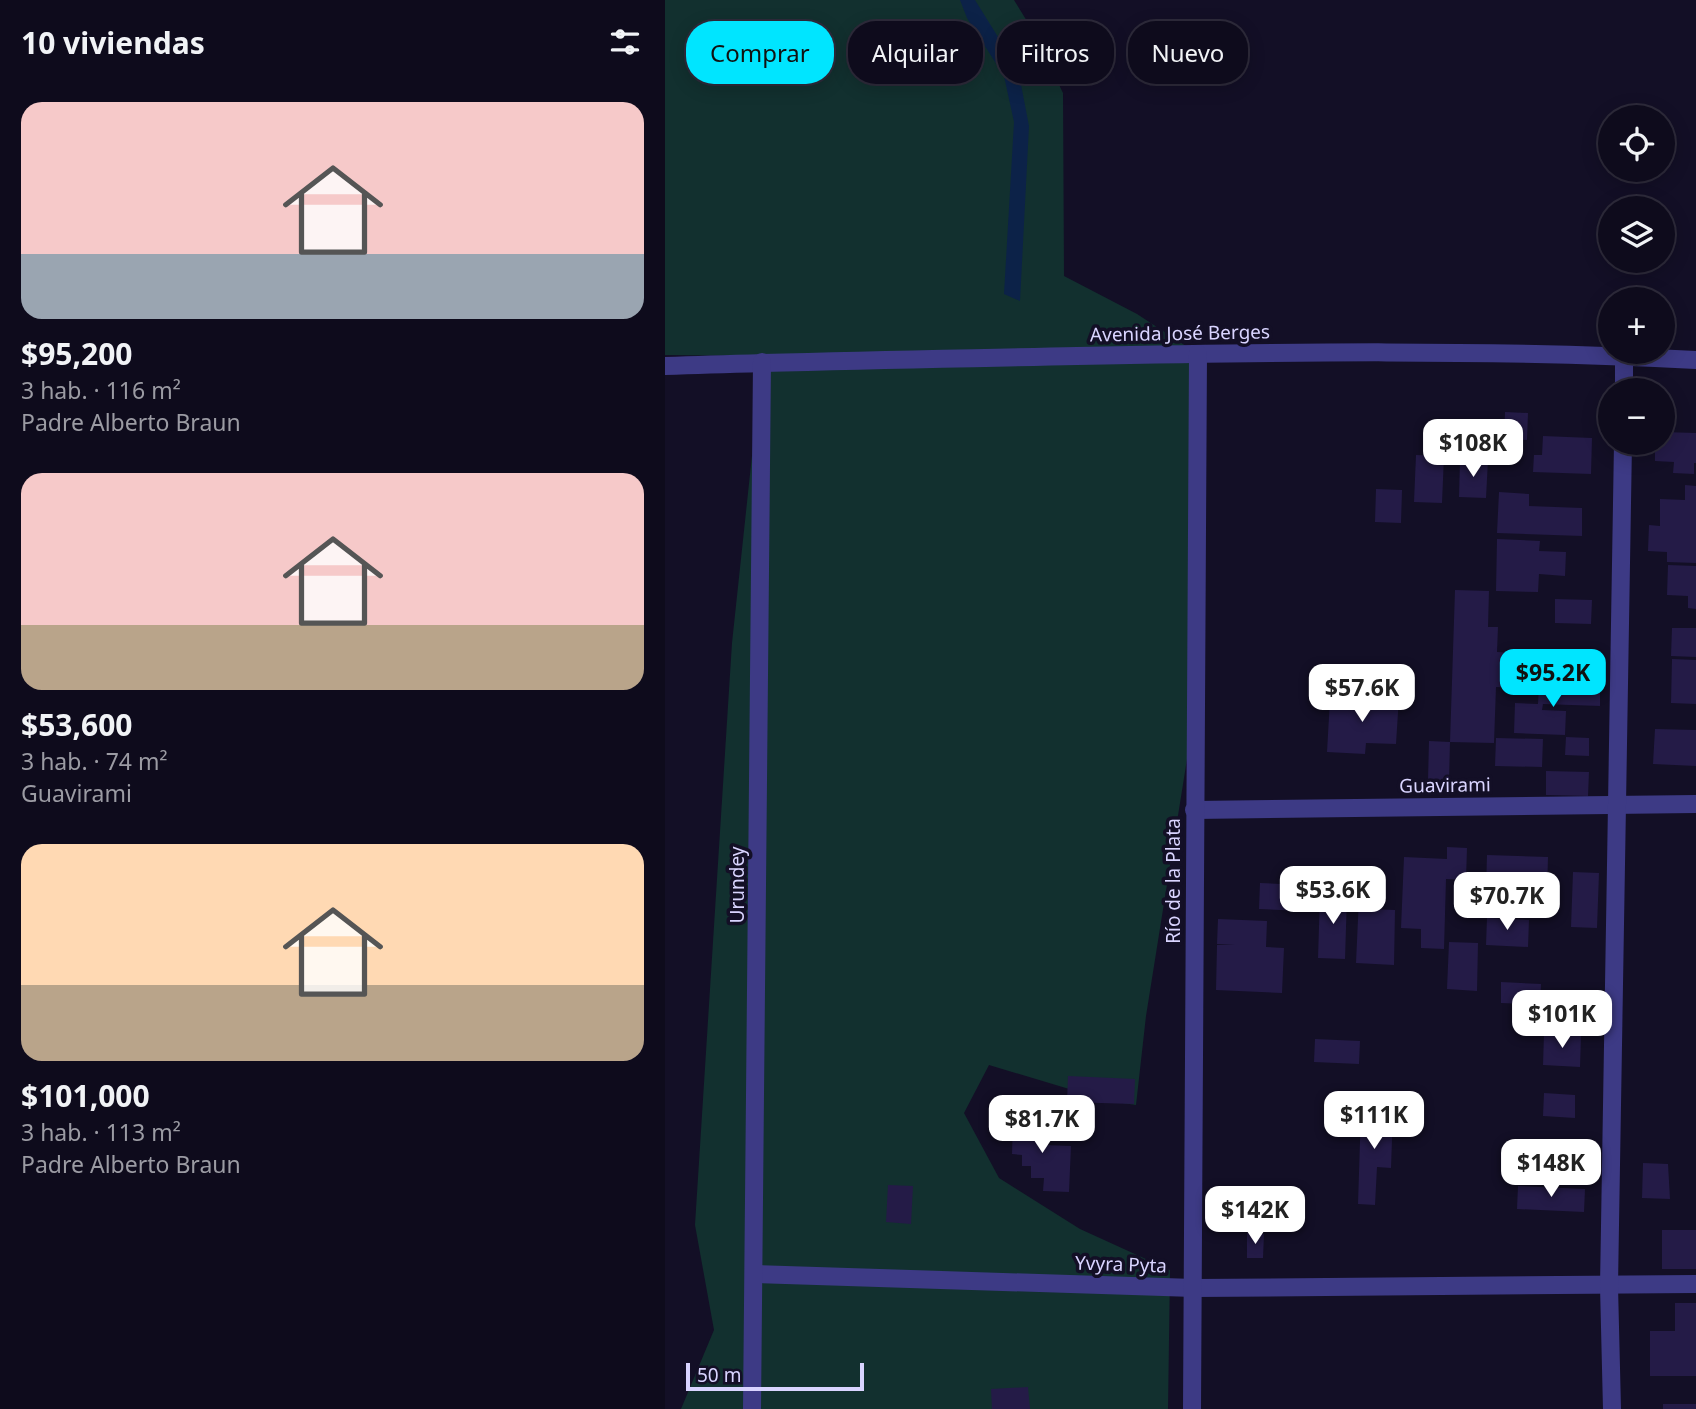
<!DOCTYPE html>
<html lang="es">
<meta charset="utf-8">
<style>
:root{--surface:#0e0b1c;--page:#171425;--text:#f1f3f6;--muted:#9b9ba3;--line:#2e2b3b;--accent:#00e5ff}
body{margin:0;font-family:"Noto Sans",sans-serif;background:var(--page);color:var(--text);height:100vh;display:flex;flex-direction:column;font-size:26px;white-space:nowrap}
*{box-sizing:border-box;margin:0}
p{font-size:23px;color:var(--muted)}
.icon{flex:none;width:38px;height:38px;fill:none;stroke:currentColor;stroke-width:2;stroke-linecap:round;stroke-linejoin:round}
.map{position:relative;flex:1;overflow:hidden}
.panel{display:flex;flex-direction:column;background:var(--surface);width:665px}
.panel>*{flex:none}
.top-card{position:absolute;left:21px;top:21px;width:665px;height:63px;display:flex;gap:14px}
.buttons{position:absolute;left:933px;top:105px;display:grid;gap:14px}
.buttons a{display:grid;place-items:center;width:77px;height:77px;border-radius:50%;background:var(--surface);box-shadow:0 4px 18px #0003,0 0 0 2px var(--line);font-size:35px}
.scale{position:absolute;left:21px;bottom:18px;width:178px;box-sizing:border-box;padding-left:7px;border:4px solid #d9d4ff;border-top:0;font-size:19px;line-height:24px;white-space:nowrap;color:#d9d4ff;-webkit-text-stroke:5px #130f26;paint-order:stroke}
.price{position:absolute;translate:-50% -60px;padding:0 16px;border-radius:14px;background:#fff;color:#222;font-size:23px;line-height:46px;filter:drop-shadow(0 2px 4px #0008)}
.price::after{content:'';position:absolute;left:50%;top:42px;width:21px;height:16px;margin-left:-10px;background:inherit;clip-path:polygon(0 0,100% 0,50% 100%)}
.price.current{background:var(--accent);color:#111}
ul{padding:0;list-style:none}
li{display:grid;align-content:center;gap:14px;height:371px;padding:0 21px}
li span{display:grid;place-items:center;height:217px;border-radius:21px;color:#555}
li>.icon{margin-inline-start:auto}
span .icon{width:126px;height:126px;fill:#fffc;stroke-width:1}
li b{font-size:30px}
h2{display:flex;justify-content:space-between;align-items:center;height:84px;padding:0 21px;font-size:30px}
.pill{padding:0 24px;border-radius:28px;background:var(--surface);box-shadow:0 4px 18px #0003,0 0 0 2px var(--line);font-size:24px;line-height:63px}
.pill.current{background:var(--accent);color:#111}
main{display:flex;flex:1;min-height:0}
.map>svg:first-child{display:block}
</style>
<main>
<section class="panel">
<h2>10 viviendas<svg class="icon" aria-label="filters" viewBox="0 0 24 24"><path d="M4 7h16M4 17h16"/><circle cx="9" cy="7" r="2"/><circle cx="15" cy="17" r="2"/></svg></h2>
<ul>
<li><span style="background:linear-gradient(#f6c9c9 70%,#9aa5b1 0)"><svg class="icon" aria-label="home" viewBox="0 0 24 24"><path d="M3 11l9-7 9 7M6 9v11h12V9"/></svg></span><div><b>$95,200</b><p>3 hab. · 116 m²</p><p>Padre Alberto Braun</p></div></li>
<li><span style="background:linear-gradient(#f6c9c9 70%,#b9a48a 0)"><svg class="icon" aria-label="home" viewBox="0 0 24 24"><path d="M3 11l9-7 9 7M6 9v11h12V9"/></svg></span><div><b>$53,600</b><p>3 hab. · 74 m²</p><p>Guavirami</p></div></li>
<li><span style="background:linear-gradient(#ffd9b3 65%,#b9a48a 0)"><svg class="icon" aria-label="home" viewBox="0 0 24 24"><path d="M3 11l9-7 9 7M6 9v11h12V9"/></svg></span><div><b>$101,000</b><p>3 hab. · 113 m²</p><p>Padre Alberto Braun</p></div></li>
</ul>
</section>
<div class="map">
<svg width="1031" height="1409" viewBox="0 0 1031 1409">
<rect width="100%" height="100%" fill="#130f26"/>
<polygon fill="#12302f" points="0,0 349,0 368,31 398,93 399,276 472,314 533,354 530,709 481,1016 471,1105 444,1101 324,1065 299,1113 334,1178 415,1229 505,1270 503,1409 16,1409 49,1330 30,1225 67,643 97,362 91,356 0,355"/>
<polygon fill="#0c2248" points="295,0 310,0 353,69 364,126 355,301 339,294 349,122 339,76 302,18"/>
<g fill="#241b47">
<polygon points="840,412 863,413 862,440 839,439"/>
<polygon points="998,432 1031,433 1031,463 1029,463 1029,474 1008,473 1009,462 990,461 990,443 998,443"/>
<polygon points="878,436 927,438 926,474 868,472 869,455 877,455"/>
<polygon points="751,455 779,456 777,503 749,502"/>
<polygon points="795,460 823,460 821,498 794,497"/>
<polygon points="1020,485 1031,486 1031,563 1002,562 1002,552 983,551 984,525 995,526 995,499 1020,500"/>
<polygon points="711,489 737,490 736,523 710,522"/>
<polygon points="834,492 864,494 864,506 917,508 917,536 832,533"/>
<polygon points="832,539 875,541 874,551 901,552 900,576 874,574 873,592 831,591"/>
<polygon points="1003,565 1031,566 1031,609 1023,608 1023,596 1002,595"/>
<polygon points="790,590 824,591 823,627 833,627 832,652 868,654 867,689 831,687 829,743 785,742"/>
<polygon points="890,599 927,600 926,624 890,623"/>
<polygon points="1007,628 1031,628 1031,657 1006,656"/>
<polygon points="1007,659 1031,660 1031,704 1006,703"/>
<polygon points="874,684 935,687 935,706 878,704 877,710 901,711 900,735 849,733 850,703 873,704"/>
<polygon points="703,695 734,697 731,744 701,743 700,754 662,752 665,699 703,702"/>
<polygon points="990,729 1031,730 1031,766 988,764"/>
<polygon points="901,737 924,738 924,756 900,755"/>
<polygon points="831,738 878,739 877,767 830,766"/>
<polygon points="764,741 785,742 784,781 763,780"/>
<polygon points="881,771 924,772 923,796 881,795"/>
<polygon points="782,847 802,848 801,880 781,879 779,949 756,948 756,929 736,928 739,857 782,859"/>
<polygon points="822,855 883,857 882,893 821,890"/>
<polygon points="908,872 934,873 932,928 906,927"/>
<polygon points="595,883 638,885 637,911 594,909"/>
<polygon points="655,894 682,895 680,959 653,958"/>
<polygon points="694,897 706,897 705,909 730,910 729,965 691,963"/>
<polygon points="822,918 864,920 863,947 821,945"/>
<polygon points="553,919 602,921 601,947 619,948 617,993 551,990 552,945 570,945 552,944"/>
<polygon points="784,942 813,943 812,991 782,989"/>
<polygon points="836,982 876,984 875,1013 861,1012 862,1004 836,1003"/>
<polygon points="879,1033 916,1035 915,1067 878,1065"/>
<polygon points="650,1039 695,1041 694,1064 649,1062"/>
<polygon points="403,1076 470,1079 469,1104 402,1102"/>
<polygon points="879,1093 910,1095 910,1118 878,1116"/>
<polygon points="696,1110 728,1111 726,1168 712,1167 710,1205 693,1204"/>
<polygon points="348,1119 381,1120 380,1145 406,1146 404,1192 378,1191 379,1178 366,1178 366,1166 357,1166 357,1155 347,1154"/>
<polygon points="978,1163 1003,1164 1005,1199 977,1198"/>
<polygon points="223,1185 248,1186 246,1224 221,1222"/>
<polygon points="853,1186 920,1189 919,1212 852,1209"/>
<rect x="997" y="1230" width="34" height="39"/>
<polygon points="582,1233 599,1234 598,1258 582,1258"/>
<polygon points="1010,1303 1031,1303 1031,1376 985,1376 985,1331 1010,1331"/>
<polygon points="363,1387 365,1409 327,1409 326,1389"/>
<rect x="998" y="1404" width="33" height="5"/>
</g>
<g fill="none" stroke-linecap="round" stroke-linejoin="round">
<g stroke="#3d3a85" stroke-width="18">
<path d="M0,366C137,361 275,359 412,356C618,352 825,349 1031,360"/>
<polyline points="959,390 959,356"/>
<polyline points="529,810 1031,804"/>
<polyline points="89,1274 529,1288 1031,1284"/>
<polyline points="87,1409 97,362"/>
<polyline points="527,1409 533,354"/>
<polyline points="947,1409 944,1286 958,443"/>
</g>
</g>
<g text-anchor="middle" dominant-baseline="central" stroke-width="7" stroke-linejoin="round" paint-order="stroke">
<g font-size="19" fill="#d9d4ff" stroke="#130f26">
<text transform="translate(515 333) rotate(-1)">Avenida José Berges</text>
<text transform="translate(780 785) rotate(-1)">Guavirami</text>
<text transform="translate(508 881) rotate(-90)">Río de la Plata</text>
<text transform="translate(72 885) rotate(-90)">Urundey</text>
<text transform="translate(456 1264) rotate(2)">Yvyra Pyta</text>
</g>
</g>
</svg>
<div class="buttons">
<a><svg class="icon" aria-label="locate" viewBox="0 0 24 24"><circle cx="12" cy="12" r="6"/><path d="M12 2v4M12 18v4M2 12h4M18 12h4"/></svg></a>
<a><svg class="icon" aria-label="layers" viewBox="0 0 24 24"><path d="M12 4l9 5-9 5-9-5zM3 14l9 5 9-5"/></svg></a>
<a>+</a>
<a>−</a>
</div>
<div class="scale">50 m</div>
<b class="price" style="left:808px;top:479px">$108K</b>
<b class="price current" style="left:888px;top:709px">$95.2K</b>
<b class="price" style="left:697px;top:724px">$57.6K</b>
<b class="price" style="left:668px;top:926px">$53.6K</b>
<b class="price" style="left:842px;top:932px">$70.7K</b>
<b class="price" style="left:897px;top:1050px">$101K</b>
<b class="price" style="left:709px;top:1151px">$111K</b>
<b class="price" style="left:377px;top:1155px">$81.7K</b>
<b class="price" style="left:886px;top:1199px">$148K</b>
<b class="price" style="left:590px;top:1246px">$142K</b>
<div class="top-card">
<a class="pill current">Comprar</a>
<a class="pill">Alquilar</a>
<a class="pill">Filtros</a>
<a class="pill">Nuevo</a>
</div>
</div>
</main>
